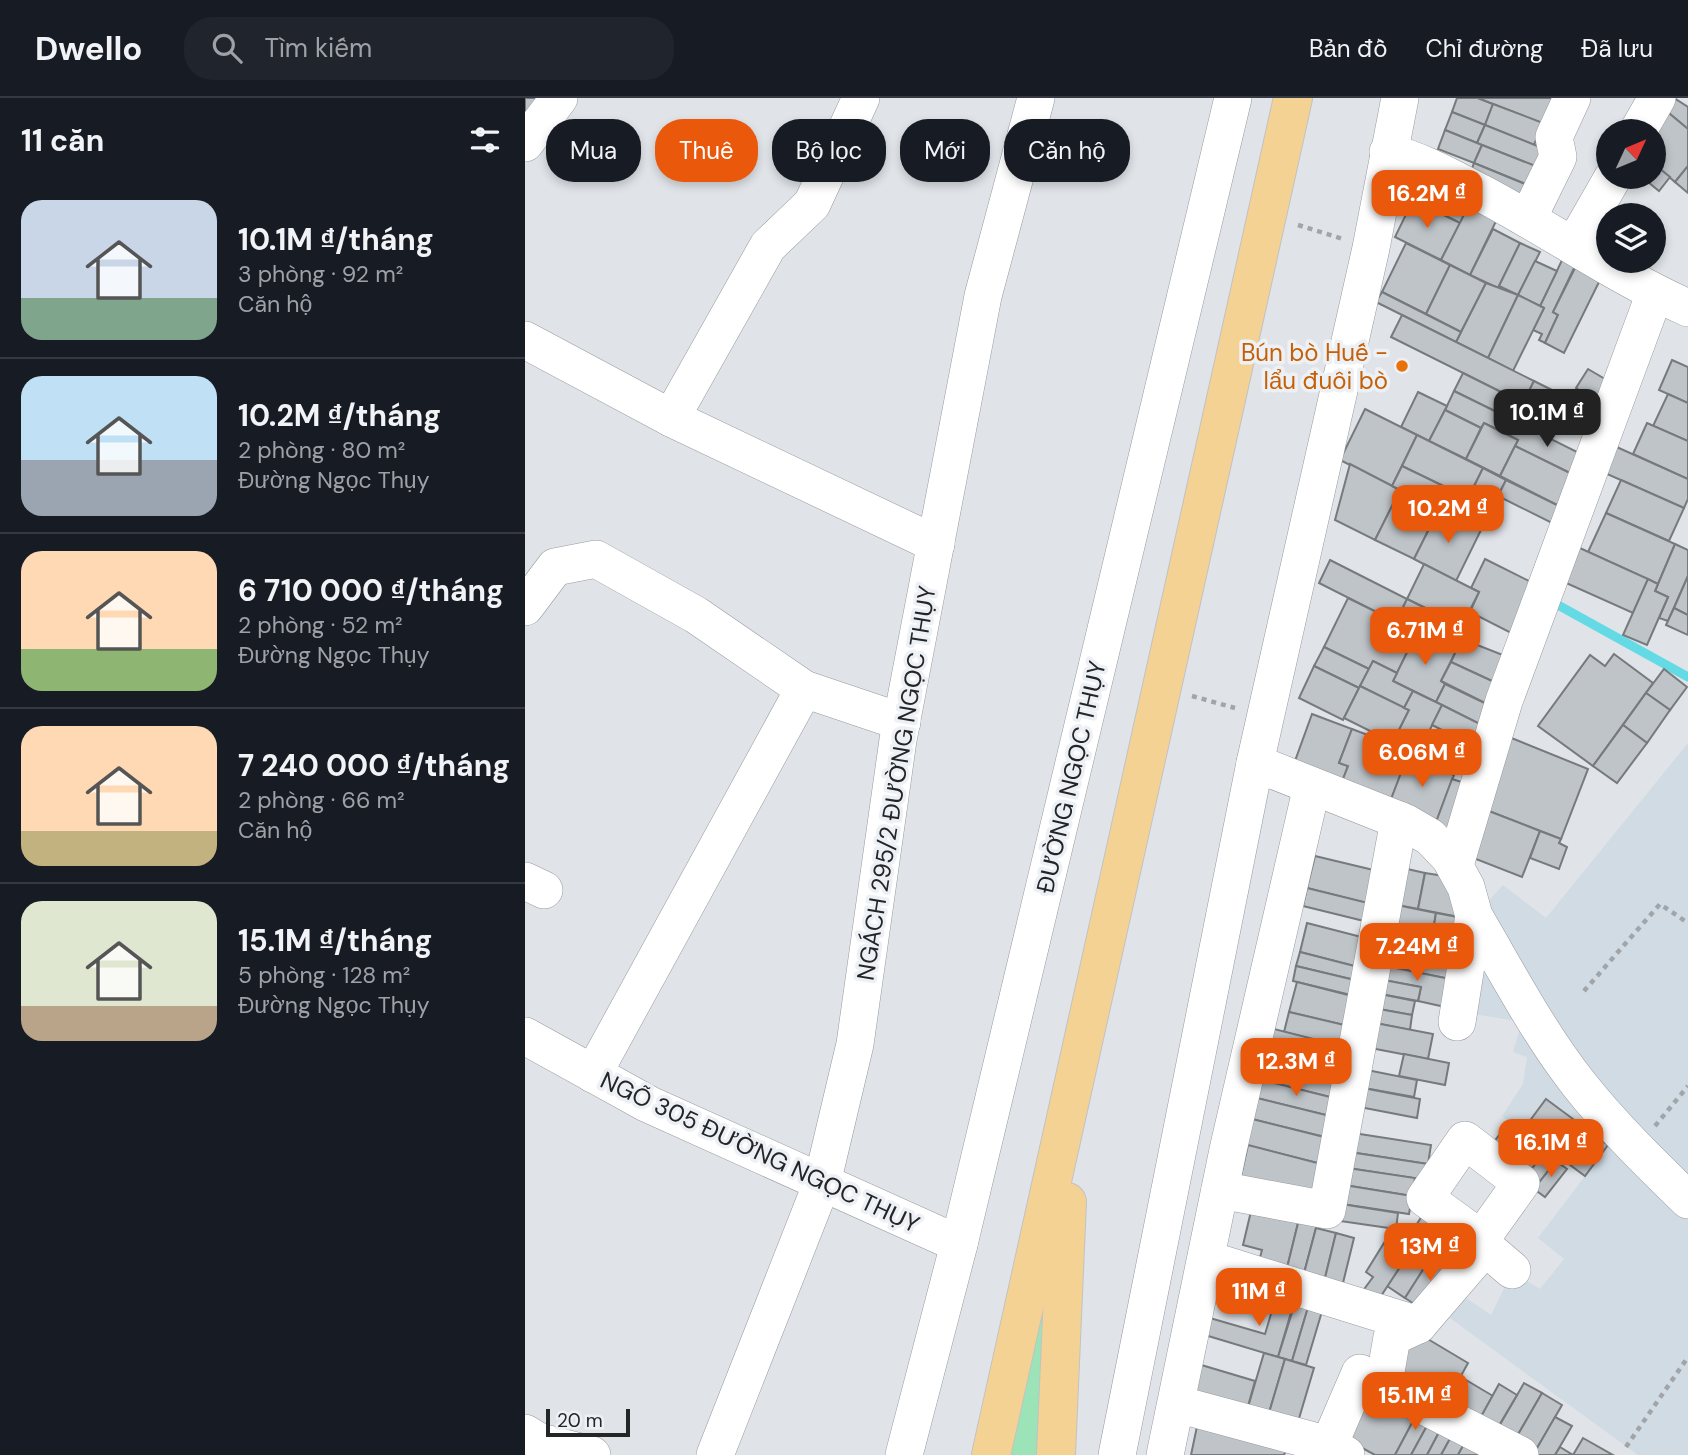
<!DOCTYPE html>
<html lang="vi">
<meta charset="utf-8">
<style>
:root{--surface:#171b24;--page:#20242c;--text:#f1f3f6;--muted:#9ea1a6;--line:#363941;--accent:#ea580c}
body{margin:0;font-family:"DM Sans",sans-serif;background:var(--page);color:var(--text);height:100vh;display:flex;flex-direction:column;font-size:26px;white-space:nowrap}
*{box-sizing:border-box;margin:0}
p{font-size:23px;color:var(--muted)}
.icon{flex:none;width:38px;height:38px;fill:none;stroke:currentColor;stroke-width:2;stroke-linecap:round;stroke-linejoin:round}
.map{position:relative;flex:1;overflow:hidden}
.panel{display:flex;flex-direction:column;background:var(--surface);width:525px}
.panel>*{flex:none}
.hud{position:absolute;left:21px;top:21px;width:665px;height:63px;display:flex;gap:14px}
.needle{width:46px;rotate:46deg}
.tools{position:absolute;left:1071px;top:21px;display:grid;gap:14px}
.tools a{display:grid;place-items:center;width:70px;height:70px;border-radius:50%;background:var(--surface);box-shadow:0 4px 10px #0003;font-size:35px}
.scale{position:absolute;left:21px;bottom:18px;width:84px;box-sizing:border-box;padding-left:7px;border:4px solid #242527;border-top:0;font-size:19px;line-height:24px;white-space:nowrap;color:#242527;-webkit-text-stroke:5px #edf1f5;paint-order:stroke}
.price{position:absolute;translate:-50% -60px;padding:0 16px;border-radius:14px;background:var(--accent);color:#fff;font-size:23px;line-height:46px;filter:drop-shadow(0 2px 4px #0008)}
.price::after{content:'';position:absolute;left:50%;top:42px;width:21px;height:16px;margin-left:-10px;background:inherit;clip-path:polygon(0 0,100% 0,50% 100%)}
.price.on{background:#222;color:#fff}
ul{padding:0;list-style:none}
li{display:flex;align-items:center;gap:21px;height:175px;padding:0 21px}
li+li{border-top:2px solid var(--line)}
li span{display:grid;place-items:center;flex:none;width:196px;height:140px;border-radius:21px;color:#555}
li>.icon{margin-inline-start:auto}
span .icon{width:84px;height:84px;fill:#fffc;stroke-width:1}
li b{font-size:30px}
h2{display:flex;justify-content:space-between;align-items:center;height:84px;padding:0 21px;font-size:30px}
.tag{padding:0 24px;border-radius:28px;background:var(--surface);box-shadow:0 4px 10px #0003;font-size:24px;line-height:63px}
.tag.on{background:var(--accent);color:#fff}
header{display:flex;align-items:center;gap:42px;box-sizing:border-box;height:98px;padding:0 35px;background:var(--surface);border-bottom:2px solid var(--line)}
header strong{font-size:33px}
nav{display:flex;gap:38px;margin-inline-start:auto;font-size:24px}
.search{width:490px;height:63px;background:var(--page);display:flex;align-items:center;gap:18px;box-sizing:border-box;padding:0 24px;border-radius:28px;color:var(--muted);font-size:26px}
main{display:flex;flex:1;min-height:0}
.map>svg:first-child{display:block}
</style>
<header>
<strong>Dwello</strong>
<div class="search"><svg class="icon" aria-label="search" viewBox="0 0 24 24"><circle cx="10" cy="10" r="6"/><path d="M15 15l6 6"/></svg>Tìm kiếm</div>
<nav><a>Bản đồ</a><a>Chỉ đường</a><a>Đã lưu</a></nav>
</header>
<main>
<section class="panel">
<h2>11 căn<svg class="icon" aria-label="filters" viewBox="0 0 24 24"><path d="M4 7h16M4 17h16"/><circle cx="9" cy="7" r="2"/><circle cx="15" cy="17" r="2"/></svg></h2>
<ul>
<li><span style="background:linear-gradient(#c9d6e8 70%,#7fa58c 0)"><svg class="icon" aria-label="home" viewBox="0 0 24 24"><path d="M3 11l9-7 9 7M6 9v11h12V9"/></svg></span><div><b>10.1M ₫/tháng</b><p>3 phòng · 92 m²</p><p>Căn hộ</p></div></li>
<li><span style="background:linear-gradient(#bfe0f5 60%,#9aa5b1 0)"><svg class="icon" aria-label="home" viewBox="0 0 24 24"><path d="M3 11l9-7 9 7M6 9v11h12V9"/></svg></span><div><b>10.2M ₫/tháng</b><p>2 phòng · 80 m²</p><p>Đường Ngọc Thụy</p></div></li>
<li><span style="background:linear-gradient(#ffd9b3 70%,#8fb573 0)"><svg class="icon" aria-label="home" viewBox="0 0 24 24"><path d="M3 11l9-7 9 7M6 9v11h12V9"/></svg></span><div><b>6 710 000 ₫/tháng</b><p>2 phòng · 52 m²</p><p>Đường Ngọc Thụy</p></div></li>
<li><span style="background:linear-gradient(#ffd9b3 75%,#c2b280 0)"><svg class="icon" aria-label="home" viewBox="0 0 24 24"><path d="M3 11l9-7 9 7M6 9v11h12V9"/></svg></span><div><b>7 240 000 ₫/tháng</b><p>2 phòng · 66 m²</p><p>Căn hộ</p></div></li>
<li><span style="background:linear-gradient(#dfe7d0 75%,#b9a48a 0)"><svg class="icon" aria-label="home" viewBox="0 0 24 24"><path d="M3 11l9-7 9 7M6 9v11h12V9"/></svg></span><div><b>15.1M ₫/tháng</b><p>5 phòng · 128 m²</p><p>Đường Ngọc Thụy</p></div></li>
</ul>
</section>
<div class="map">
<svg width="1163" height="1357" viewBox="0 0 1163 1357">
<rect width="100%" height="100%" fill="#e0e4e8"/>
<polygon fill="#d0dbe4" points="1163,645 1163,1357 1113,1357 914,1212 928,1191 966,1217 987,1174 1015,1191 1039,1161 1013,1140 1060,1078 977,1018 998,986 1002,959 988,954 997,924 937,914 954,814 978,787 1021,820"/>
<polygon fill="#9ce3b7" points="519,1174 517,1357 479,1357"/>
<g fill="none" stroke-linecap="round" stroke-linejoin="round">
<polyline stroke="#64dae4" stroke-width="9" points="1033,507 1163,579"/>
</g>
<g fill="#bfc4c8" stroke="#767a7d" stroke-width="2">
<polygon points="0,0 20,0 0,17"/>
<polygon points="932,0 953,0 968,6 960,27 927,14"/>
<polygon points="953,0 1041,0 1029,30"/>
<polygon points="1149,0 1163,9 1163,31 1139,11"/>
<polygon points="968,6 1018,25 1009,47 960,27"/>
<polygon points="1139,11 1163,31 1163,68 1150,84 1129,66 1129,33"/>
<polygon points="927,14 960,27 952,45 920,32"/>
<polygon points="960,27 1030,55 1023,73 952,45"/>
<polygon points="920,32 957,47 949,65 913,51"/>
<polygon points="957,47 1023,73 1016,92 949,65"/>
<polygon points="949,65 1000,86 992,105 942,85"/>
<polygon points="1129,66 1145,79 1134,93 1117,79 1129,79"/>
<polygon points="1163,68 1163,95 1150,84"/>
<polygon points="899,80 946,103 935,125 888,102"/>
<polygon points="888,102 935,125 916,162 870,139"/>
<polygon points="946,103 974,117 945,177 916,162"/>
<polygon points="968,131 995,145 973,190 945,177"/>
<polygon points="881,145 925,167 901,216 857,194"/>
<polygon points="995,145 1015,154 993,197 974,188"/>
<polygon points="1038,160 1051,166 1028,214 1033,217 1020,245 1014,242 1017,236 1008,232 1019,210 1015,208"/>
<polygon points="1010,163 1032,173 1015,208 993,197"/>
<polygon points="925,167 961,185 936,234 901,216"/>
<polygon points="1050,170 1075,182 1039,255 1020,245 1033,217 1028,214"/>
<polygon points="961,185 993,197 963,260 931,244"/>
<polygon points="857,194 936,234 931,244 851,204"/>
<polygon points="993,197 1019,210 988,273 963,260"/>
<polygon points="877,217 1009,283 998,305 866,239"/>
<polygon points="1147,262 1163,269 1163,305 1134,292"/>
<polygon points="1063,271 1092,288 1080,308 1051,290"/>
<polygon points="938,275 998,305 990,323 929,293"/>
<polygon points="1009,283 1065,311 1054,333 998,305"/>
<polygon points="929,293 990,323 983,337 959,325 956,330 920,312"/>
<polygon points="893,294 922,308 904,343 876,329"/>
<polygon points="1143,296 1163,305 1163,343 1128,328"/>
<polygon points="840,311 892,337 867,388 815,362"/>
<polygon points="920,312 956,330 941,361 904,343"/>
<polygon points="990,323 1060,358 1051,378 990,348 993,342 983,337"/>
<polygon points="959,325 993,342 975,378 941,361"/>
<polygon points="1122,325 1163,343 1163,381 1108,356"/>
<polygon points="892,337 958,370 943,400 877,368"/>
<polygon points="1085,346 1163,381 1163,401 1159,410 1073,372"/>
<polygon points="990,348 1051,378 1036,409 975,378"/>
<polygon points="825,366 875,392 850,442 810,422"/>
<polygon points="877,368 943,400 933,421 867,388"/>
<polygon points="958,370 981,382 956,432 933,421"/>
<polygon points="981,382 1036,409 1027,425 973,398"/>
<polygon points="1096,382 1159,410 1144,443 1081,415"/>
<polygon points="875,392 914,411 889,461 850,442"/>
<polygon points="914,411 956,432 931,483 889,461"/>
<polygon points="1081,415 1150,446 1133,486 1063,454"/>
<polygon points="1046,446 1123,481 1108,515 1030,480"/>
<polygon points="1150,446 1163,452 1163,478 1143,523 1134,520 1143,499 1130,493"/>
<polygon points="960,461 1016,489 992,538 945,514 954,494 946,490"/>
<polygon points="805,462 882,501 871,524 794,485"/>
<polygon points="899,466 954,494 937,528 882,501"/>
<polygon points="1163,478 1163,517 1149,510"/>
<polygon points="1123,481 1133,486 1130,493 1143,499 1122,547 1098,537"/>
<polygon points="823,500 892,534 872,575 848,563 844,571 799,549"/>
<polygon points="882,501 937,528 926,551 871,524"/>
<polygon points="1149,510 1163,517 1163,537 1141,527"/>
<polygon points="892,534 931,553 916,583 920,586 911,604 868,583"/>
<polygon points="932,539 993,563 980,589 926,564 931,553 926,551"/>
<polygon points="799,549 844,571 834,590 789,568"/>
<polygon points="1089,556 1128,585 1068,668 1013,628 1065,557 1080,568"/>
<polygon points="848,563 872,575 868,583 888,593 879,610 835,588"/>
<polygon points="926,564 980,589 970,610 916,583"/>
<polygon points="789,568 834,590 818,622 774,600"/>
<polygon points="1139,571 1162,589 1145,612 1121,595"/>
<polygon points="920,586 970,610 960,629 911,604"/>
<polygon points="835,588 884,612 870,640 866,637 863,642 819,620"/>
<polygon points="888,593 917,607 895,652 870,640 884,612 879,610"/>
<polygon points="1121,595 1145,612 1122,645 1098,627"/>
<polygon points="917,607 965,631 955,651 907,627"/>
<polygon points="787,616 827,631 814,665 823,668 814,692 766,674"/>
<polygon points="1098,627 1122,645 1092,685 1068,668"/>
<polygon points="827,631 885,653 865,704 816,686 823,668 814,665"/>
<polygon points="984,639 1063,671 1036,741 956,710"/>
<polygon points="934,641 955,651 947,666 926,656"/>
<polygon points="882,659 929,677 912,722 865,704"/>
<polygon points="927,681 943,686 923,741 907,735"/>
<polygon points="956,710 1015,733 997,779 938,756"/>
<polygon points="1015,733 1036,741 1034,745 1042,749 1034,771 1005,760"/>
<polygon points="790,758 861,775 853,808 782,790"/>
<polygon points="869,768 900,775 893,811 862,805"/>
<polygon points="900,775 919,778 934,819 893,811"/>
<polygon points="782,790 847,806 843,824 778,808"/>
<polygon points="862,805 911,815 908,833 939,839 936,855 856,839"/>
<polygon points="911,815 943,821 939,839 908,833"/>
<polygon points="782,825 848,842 841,871 775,854"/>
<polygon points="856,839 936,855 925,881 851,866"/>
<polygon points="775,854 841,871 838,884 771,868"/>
<polygon points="851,866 925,881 920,909 893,903 896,889 848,880"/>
<polygon points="771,868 838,884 834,899 768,883"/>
<polygon points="848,880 896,889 893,903 845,894"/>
<polygon points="772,884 839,901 832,930 764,914"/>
<polygon points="845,894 890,903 887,917 843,909"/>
<polygon points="843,909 887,917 885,932 840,923"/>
<polygon points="764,914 832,930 827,951 759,934"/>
<polygon points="840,923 908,936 903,961 835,948"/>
<polygon points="741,929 812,947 805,973 735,955"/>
<polygon points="735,955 824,978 817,1002 729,980"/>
<polygon points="879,956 924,965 920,987 874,978"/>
<polygon points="832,970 892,982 889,999 828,988"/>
<polygon points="729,980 817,1002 813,1020 724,998"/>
<polygon points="828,988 895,1001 892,1020 824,1007"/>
<polygon points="724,998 813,1020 808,1041 719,1019"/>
<polygon points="1021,1001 1083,1047 1060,1078 998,1032"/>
<polygon points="719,1019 815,1043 808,1069 713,1045"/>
<polygon points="982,1027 1009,1048 988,1074 961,1054"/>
<polygon points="822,1034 906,1047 903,1066 818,1053"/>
<polygon points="1010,1046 1020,1054 998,1082 988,1074"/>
<polygon points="723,1047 808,1069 801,1099 716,1078"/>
<polygon points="818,1053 903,1066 901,1082 816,1069"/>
<polygon points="1020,1054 1031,1063 1009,1091 998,1082"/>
<polygon points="1031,1063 1042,1071 1020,1099 1009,1091"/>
<polygon points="816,1069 890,1080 887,1098 813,1086"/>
<polygon points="813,1086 887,1098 884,1116 810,1105"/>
<polygon points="810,1105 873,1115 871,1131 808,1122"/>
<polygon points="904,1107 929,1124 880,1200 862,1188 881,1160 866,1150 876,1135 883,1140"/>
<polygon points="727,1109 774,1121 761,1174 733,1167 737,1152 718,1147"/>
<polygon points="774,1121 792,1126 778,1179 761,1174"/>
<polygon points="791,1130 811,1135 799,1184 778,1179"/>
<polygon points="811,1135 829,1140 817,1189 799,1184"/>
<polygon points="859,1145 881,1160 852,1204 837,1194 848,1179 841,1174"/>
<polygon points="908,1156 931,1170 902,1214 880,1200"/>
<polygon points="754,1189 772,1194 753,1259 680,1237 685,1220 740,1236"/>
<polygon points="771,1202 784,1206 767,1263 753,1259"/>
<polygon points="784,1206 798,1210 781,1267 767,1263"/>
<polygon points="886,1231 943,1265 920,1307 863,1283"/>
<polygon points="739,1255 760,1261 741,1325 720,1319"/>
<polygon points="760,1261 789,1270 770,1334 741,1325"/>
<polygon points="673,1266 730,1283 720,1319 663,1302"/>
<polygon points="936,1279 968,1298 952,1326 920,1307"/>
<polygon points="843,1280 896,1308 870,1357 850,1357 830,1346 809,1345"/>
<polygon points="999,1285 1017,1295 991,1340 973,1330"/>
<polygon points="974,1286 992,1297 969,1336 952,1326"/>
<polygon points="1017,1295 1037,1307 1011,1352 991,1340"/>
<polygon points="896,1308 909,1315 886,1357 870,1357"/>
<polygon points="909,1315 921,1321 902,1357 886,1357"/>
<polygon points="674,1319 766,1340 759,1357 666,1357"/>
<polygon points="1030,1319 1047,1328 1030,1357 1008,1357"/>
<polygon points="921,1321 932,1328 916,1357 902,1357"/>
<polygon points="932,1328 945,1335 933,1357 916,1357"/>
<polygon points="945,1335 963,1357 933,1357"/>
<polygon points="1058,1340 1088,1357 1048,1357"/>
<polygon points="1035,1349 1048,1357 1030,1357"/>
</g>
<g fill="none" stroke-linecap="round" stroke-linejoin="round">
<g stroke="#969a9e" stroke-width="38">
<g id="minor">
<polyline points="1113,33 1132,0"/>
<polyline points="0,45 34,0"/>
<path d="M863,54C897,63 925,79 956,95C1026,132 1091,178 1163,210"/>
<polyline points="1003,120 1033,59 1029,39 1047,0"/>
<polyline points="1049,147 1088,79"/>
<polyline points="0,242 146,320 411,446"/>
<polyline points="146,320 243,148 287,106 336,0"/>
<polyline points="0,509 30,469 71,461 171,517 279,591 377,624"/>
<polyline points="730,665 881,725 905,739 925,760 941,789 949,818 932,924"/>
<polyline points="930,767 979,603 1130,195"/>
<polyline points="0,783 19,792"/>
<path d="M949,818C982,874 1013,934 1053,985C1086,1027 1125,1065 1163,1102"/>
<polyline points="0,938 123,1006 434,1146"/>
<polyline points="68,976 279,591"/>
<polyline points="695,1092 802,1112 874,722"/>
<polyline points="956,1141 996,1085 940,1042 900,1100 956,1141 960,1149 987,1172"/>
<polyline points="681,1161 893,1227 960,1149"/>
<polyline points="859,1285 867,1239 893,1227"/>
<polyline points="652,1306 804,1347 821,1357"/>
<polyline points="0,1335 15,1344 67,1357"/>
<polyline points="804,1347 835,1275 995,1357"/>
<polyline points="190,1357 297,1085 330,946 373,642 458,198 511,0"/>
<polyline points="379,1357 434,1146 708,0"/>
<polyline points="592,1357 730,665 846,150 875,0"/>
<polyline points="640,1357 703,1052 787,688"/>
</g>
</g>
<g stroke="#c2c2c3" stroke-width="40">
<g id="major">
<path d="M466,1357C570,905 664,452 768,0"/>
<polyline points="531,1357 542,1104"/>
</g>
</g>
<g stroke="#a2a5a8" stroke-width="4.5" stroke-dasharray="5 5" stroke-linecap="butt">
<polyline points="773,127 818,141"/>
<polyline points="667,598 710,610"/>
<polyline points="1059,893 1135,806 1163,825"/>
<polyline points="1130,1028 1163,988"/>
<polyline points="1101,1349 1163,1259"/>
</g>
<use href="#minor" stroke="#fff" stroke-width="37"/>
<use href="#major" stroke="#f4d294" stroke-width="38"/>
</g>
<circle fill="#e8710a" stroke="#edf1f5" stroke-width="2.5" cx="877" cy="268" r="7"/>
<g text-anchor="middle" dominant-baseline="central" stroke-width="7" stroke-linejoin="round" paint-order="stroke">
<g font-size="24" fill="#c56008" stroke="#edf1f5" text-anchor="end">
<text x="863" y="254">Bún bò Huế -<tspan x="863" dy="28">lẩu đuôi bò</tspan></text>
</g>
<g font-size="24" fill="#242527" stroke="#edf1f5">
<text transform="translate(546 679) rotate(-77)">ĐƯỜNG NGỌC THỤY</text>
<text transform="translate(371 685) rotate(-81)">NGÁCH 295/2 ĐƯỜNG NGỌC THỤY</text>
<text transform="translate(235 1054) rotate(25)">NGÕ 305 ĐƯỜNG NGỌC THỤY</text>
</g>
</g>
</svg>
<div class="tools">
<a><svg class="needle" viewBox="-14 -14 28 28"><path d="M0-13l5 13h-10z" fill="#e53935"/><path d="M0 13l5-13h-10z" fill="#9ea1a6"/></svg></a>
<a><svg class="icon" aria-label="layers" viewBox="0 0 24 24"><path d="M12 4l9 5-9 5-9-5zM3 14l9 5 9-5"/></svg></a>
</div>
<div class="scale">20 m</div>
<b class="price" style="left:902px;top:132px">16.2M ₫</b>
<b class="price on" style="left:1022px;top:351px">10.1M ₫</b>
<b class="price" style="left:923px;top:447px">10.2M ₫</b>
<b class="price" style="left:900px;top:569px">6.71M ₫</b>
<b class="price" style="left:897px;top:691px">6.06M ₫</b>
<b class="price" style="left:892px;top:885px">7.24M ₫</b>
<b class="price" style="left:771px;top:1000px">12.3M ₫</b>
<b class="price" style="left:1026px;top:1081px">16.1M ₫</b>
<b class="price" style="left:905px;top:1185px">13M ₫</b>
<b class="price" style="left:734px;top:1230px">11M ₫</b>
<b class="price" style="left:890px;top:1334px">15.1M ₫</b>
<div class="hud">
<a class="tag">Mua</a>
<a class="tag on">Thuê</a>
<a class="tag">Bộ lọc</a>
<a class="tag">Mới</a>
<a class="tag">Căn hộ</a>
</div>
</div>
</main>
